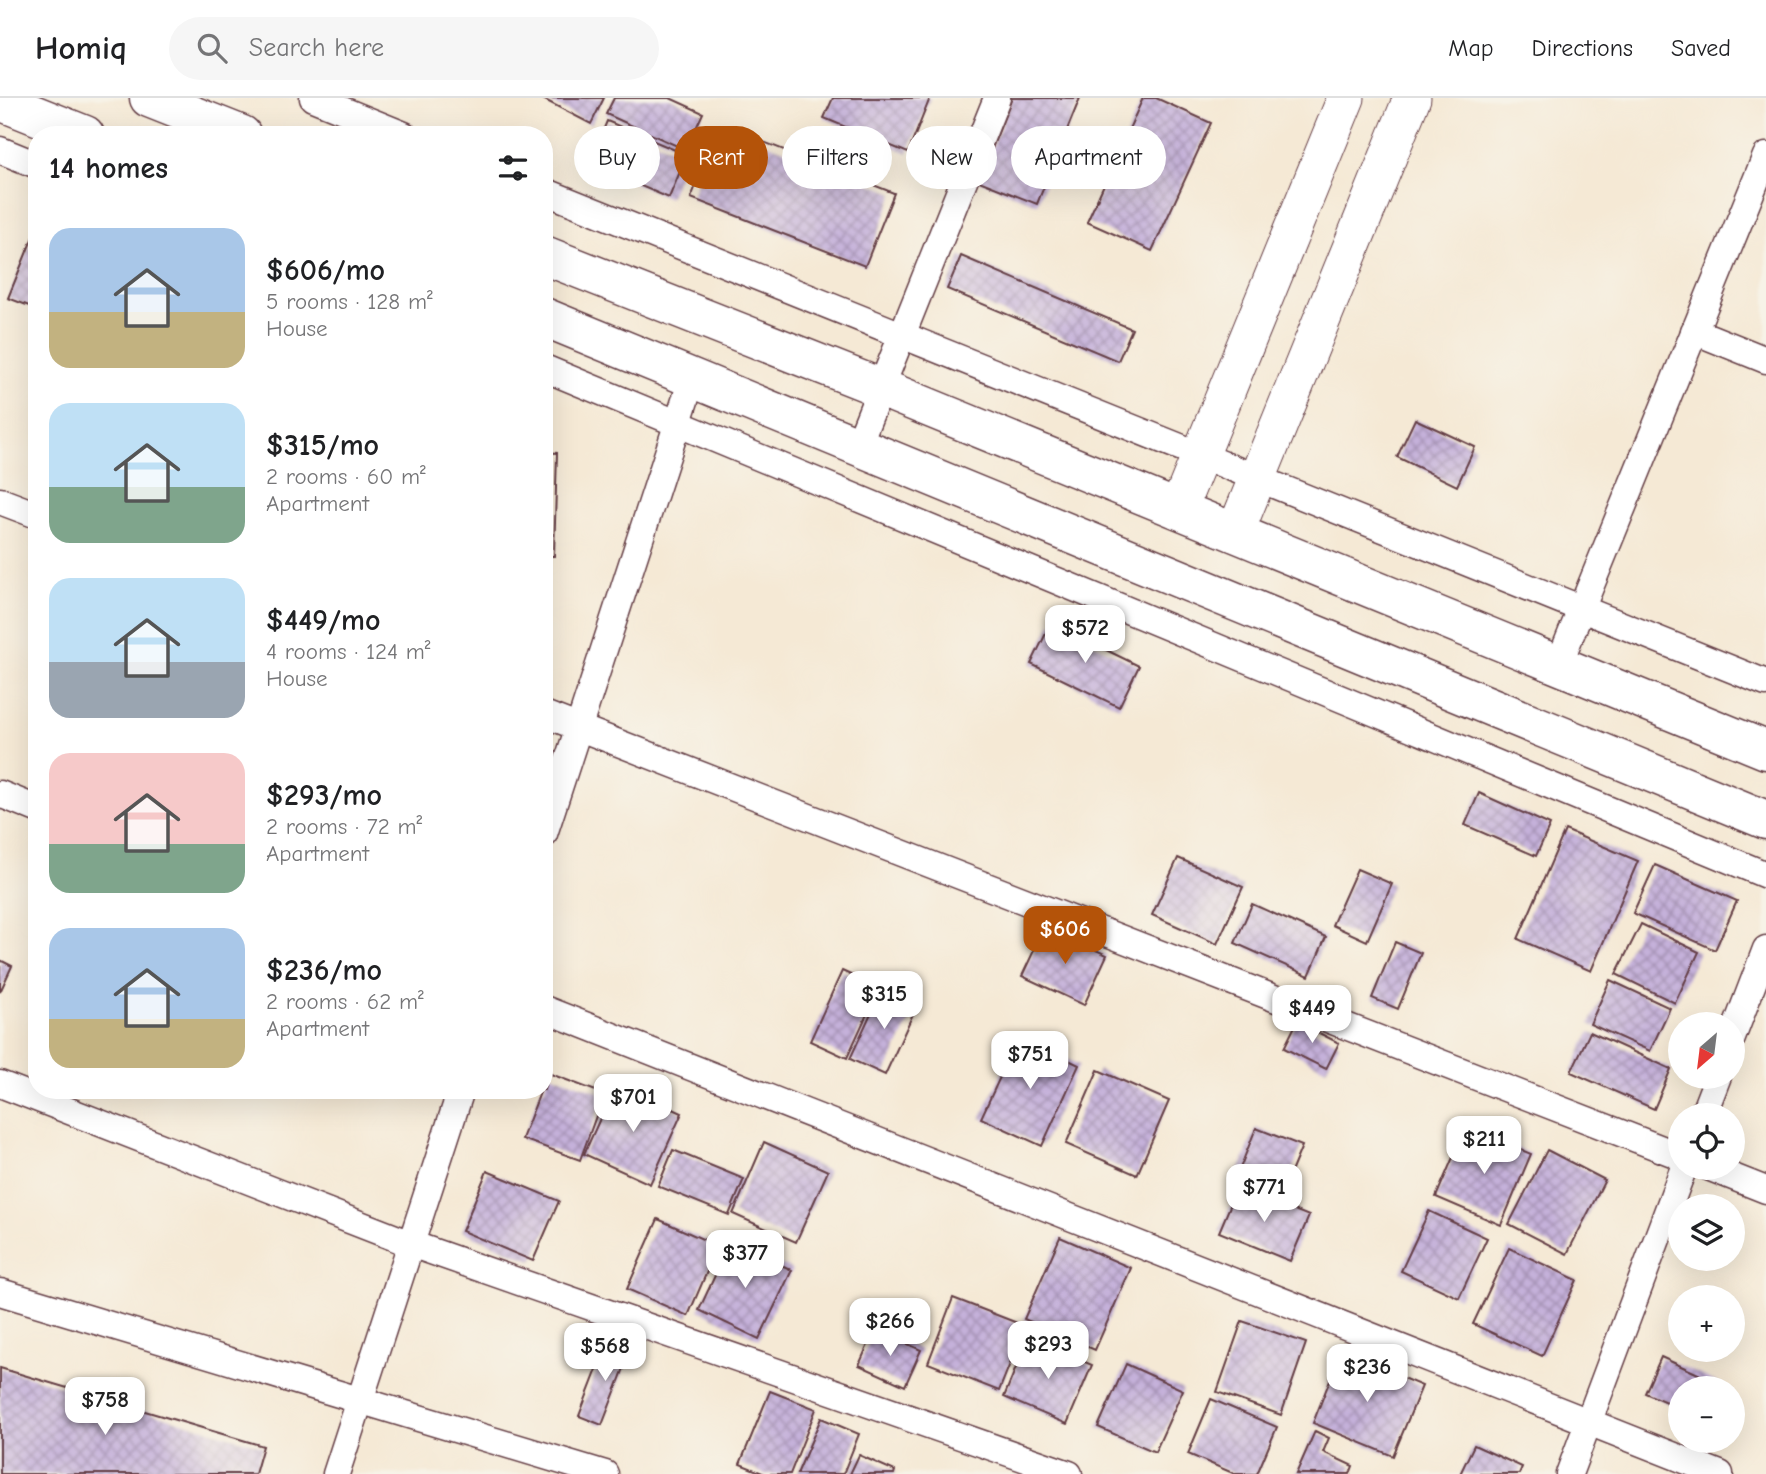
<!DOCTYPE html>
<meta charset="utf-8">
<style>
:root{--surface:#fff;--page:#f6f6f6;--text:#202124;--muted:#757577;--line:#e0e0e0;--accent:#b45309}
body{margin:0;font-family:"Comic Neue",sans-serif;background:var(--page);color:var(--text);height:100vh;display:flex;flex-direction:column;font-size:26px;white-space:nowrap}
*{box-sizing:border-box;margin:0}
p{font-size:23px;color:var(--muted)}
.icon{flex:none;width:38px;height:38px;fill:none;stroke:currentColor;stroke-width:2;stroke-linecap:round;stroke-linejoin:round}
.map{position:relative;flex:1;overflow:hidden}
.drawer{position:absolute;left:28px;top:28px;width:525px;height:973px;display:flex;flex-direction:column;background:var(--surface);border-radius:28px;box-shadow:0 7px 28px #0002}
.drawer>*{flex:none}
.banner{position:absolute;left:574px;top:28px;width:665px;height:63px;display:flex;gap:14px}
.needle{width:46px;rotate:208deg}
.buttons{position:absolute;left:1668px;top:914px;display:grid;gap:14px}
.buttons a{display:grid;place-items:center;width:77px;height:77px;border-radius:50%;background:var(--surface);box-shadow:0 7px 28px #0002;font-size:35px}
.price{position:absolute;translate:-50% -60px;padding:0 16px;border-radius:14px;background:#fff;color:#222;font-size:23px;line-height:46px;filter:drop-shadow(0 2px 4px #0008)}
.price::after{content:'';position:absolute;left:50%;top:42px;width:21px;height:16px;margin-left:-10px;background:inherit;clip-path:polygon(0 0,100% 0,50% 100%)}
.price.active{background:var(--accent);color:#fff}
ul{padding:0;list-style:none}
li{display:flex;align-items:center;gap:21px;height:175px;padding:0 21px}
li span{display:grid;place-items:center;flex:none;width:196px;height:140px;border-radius:21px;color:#555}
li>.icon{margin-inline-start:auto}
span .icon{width:84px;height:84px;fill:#fffc;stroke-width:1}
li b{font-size:30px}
h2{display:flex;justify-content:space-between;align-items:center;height:84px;padding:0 21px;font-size:30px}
.pill{padding:0 24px;border-radius:32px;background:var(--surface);box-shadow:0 7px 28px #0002;font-size:24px;line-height:63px}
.pill.active{background:var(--accent);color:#fff}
header{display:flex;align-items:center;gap:42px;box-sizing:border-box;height:98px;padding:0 35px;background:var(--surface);border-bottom:2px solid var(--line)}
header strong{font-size:33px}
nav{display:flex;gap:38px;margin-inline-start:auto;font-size:24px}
.search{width:490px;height:63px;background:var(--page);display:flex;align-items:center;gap:18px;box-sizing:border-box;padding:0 24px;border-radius:38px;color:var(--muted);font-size:26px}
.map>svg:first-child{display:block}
</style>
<header>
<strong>Homiq</strong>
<div class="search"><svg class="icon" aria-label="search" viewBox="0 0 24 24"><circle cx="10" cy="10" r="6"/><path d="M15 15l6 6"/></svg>Search here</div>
<nav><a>Map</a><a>Directions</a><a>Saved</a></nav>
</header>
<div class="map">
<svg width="1766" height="1376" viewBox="0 0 1766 1376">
<defs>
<pattern id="building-cross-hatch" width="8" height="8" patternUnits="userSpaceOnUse" patternTransform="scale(1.75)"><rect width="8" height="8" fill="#c5b1da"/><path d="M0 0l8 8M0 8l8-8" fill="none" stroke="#a28fb1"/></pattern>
</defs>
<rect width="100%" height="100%" fill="#f7f3e8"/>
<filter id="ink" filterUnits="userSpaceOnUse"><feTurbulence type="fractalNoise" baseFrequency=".0143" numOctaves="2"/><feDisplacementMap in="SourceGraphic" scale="14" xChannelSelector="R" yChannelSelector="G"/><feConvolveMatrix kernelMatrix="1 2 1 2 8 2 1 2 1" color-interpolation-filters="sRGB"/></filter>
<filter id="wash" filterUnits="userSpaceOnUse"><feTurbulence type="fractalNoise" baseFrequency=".00686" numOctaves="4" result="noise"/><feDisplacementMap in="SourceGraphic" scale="28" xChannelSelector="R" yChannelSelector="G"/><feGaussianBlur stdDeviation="1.57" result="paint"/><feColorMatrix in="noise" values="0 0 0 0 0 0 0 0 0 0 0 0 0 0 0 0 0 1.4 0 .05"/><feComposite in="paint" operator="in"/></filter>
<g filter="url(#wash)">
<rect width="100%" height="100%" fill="#f5e9d5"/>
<g id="blocks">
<g fill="url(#building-cross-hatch)">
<polygon points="541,0 604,0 591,26"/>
<polygon points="614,0 670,0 703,15 686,52 606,16"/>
<polygon points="833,0 930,0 908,55 824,20"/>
<polygon points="1012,0 1080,0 1037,106 979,83"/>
<polygon points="1143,0 1156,0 1211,25 1152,153 1087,124"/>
<polygon points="607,23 687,57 669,100 589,66"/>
<polygon points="720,27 894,95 865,168 691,100"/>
<polygon points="37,129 37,211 8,200"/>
<polygon points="961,158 1132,231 1118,263 947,191"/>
<polygon points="1415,321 1475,349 1457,388 1397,359"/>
<polygon points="544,354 557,355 554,458 544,458"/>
<polygon points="1051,525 1139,568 1119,609 1031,566"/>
<polygon points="1479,695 1550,727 1536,758 1465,727"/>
<polygon points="1565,732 1638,763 1591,873 1518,841"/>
<polygon points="1178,760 1243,789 1217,846 1152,817"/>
<polygon points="1655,767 1737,803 1715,852 1633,815"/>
<polygon points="1357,771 1392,786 1367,843 1332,827"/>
<polygon points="1252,806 1326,839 1309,878 1235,845"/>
<polygon points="1641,826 1699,854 1675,905 1616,876"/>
<polygon points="1045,829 1107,857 1084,907 1022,878"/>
<polygon points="1395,844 1421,855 1398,911 1372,900"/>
<polygon points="0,862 12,868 0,894"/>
<polygon points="842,873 879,890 847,960 810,943"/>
<polygon points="1610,882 1670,910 1650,953 1590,926"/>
<polygon points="883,889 918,905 885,977 850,961"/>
<polygon points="1297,924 1339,945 1326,971 1284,950"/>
<polygon points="1590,934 1671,971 1654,1011 1571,974"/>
<polygon points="1019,938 1079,967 1042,1048 981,1020"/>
<polygon points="1098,972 1169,1003 1137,1077 1066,1046"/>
<polygon points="548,975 604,996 580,1062 522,1041 541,992 544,992"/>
<polygon points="616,985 682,1015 650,1086 584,1056"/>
<polygon points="1466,1029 1531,1056 1501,1127 1436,1099"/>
<polygon points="1256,1030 1302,1048 1282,1096 1237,1078"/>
<polygon points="764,1044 828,1073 796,1144 733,1116"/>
<polygon points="673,1052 744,1081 729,1117 658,1088"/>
<polygon points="1547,1052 1605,1082 1567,1156 1509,1126"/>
<polygon points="487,1073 559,1103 533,1163 462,1133"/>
<polygon points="1238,1089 1309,1118 1290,1163 1219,1134"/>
<polygon points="1429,1113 1487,1140 1459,1200 1401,1173"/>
<polygon points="658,1121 718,1148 688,1218 627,1191"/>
<polygon points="1060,1139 1131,1170 1095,1252 1024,1221"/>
<polygon points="731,1143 792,1172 759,1241 699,1212"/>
<polygon points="1509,1150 1577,1182 1542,1258 1473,1226"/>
<polygon points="953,1200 1025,1228 999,1293 928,1265"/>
<polygon points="1242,1223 1306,1245 1281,1317 1217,1294"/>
<polygon points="875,1231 921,1252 905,1288 859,1267"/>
<polygon points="1028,1240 1092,1267 1067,1326 1004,1299"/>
<polygon points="608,1243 631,1252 602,1327 579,1318"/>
<polygon points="1341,1254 1422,1288 1393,1358 1313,1325"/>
<polygon points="1661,1259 1729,1290 1680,1290 1680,1310 1645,1295"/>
<polygon points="1126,1266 1183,1292 1155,1354 1098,1329"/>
<polygon points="0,1270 263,1348 255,1376 0,1376"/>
<polygon points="770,1293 816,1311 790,1376 765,1376 740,1366"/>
<polygon points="1211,1301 1277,1329 1257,1376 1235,1376 1188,1356"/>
<polygon points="821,1320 859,1336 843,1376 797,1376"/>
<polygon points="1315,1333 1329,1340 1323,1354 1353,1368 1350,1376 1296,1376"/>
<polygon points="1474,1347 1522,1369 1519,1376 1460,1376"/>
<polygon points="859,1357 895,1373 894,1376 850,1376"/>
</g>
</g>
</g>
<g filter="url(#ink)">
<use href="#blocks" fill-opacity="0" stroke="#643d44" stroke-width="2"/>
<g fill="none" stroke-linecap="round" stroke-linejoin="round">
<g stroke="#643d44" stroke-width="29">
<g id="minor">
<polyline points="313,0 404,37"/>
<polyline points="0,52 37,67"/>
<polyline points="544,93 1766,585"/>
<polyline points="1694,233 1766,262"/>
<polyline points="544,270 1766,777"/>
<polyline points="858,347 997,0"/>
<polyline points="0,403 37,417"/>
<polyline points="1558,568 1766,58"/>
<polyline points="544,616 1680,1058"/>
<polyline points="0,696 37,711"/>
<polyline points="544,736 693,278"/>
<polyline points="544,911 1720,1376"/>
<polyline points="1732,940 1766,851"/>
<polyline points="0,986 411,1146 1069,1376"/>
<polyline points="1703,1017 1718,978"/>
<polyline points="1708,1069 1766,1092"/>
<polyline points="0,1194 605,1376"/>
<polyline points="336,1376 461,992"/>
<polyline points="1569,1376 1684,1069"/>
</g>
</g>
<g stroke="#643d44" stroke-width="39">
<g id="secondary">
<polyline points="1178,412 1346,0"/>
<polyline points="1235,435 1412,0"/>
</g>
</g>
<g stroke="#643d44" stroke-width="41">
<g id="primary">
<polyline points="149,0 242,37"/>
<polyline points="0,3 85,37"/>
<polyline points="544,157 881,290 1766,652"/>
<polyline points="544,219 1766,722"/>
</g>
</g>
<use href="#minor" stroke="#fff" stroke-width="26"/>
<use href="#secondary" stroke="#fff" stroke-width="37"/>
<use href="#primary" stroke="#fff" stroke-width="38"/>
</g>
</g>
</svg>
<div class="buttons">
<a><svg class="needle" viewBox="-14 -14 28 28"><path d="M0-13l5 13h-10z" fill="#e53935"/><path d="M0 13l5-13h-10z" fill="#757577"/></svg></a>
<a><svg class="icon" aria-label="locate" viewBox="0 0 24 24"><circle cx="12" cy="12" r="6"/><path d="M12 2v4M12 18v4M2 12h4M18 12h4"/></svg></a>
<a><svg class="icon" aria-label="layers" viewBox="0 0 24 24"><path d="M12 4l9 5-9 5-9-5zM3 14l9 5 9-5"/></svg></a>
<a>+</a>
<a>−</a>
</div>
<b class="price" style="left:1085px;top:567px">$572</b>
<b class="price active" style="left:1065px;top:868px">$606</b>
<b class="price" style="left:884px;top:933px">$315</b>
<b class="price" style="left:1312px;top:947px">$449</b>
<b class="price" style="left:1030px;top:993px">$751</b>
<b class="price" style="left:633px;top:1036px">$701</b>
<b class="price" style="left:1484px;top:1078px">$211</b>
<b class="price" style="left:1264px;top:1126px">$771</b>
<b class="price" style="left:745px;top:1192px">$377</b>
<b class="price" style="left:890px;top:1260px">$266</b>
<b class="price" style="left:1048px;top:1283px">$293</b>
<b class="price" style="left:605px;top:1285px">$568</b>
<b class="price" style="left:1367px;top:1306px">$236</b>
<b class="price" style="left:105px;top:1339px">$758</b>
<div class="banner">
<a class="pill">Buy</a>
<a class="pill active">Rent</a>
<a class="pill">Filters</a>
<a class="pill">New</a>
<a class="pill">Apartment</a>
</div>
<section class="drawer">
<h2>14 homes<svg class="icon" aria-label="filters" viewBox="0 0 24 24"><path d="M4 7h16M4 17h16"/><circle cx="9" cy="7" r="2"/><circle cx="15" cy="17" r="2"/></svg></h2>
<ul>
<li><span style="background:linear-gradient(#a9c7e8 60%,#c2b280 0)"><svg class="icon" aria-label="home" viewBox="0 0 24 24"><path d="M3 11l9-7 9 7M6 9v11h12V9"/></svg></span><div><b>$606/mo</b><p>5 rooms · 128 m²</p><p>House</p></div></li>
<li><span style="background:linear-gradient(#bfe0f5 60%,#7fa58c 0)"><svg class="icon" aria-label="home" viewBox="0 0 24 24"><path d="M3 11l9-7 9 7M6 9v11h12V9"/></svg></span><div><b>$315/mo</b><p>2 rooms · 60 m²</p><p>Apartment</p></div></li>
<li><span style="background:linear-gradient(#bfe0f5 60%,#9aa5b1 0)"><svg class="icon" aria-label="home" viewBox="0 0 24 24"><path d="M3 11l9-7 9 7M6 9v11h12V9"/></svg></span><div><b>$449/mo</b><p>4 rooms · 124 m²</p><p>House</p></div></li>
<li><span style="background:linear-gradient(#f6c9c9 65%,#7fa58c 0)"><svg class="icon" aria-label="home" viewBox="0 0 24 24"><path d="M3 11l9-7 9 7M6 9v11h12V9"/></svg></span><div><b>$293/mo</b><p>2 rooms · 72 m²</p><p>Apartment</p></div></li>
<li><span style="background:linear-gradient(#a9c7e8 65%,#c2b280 0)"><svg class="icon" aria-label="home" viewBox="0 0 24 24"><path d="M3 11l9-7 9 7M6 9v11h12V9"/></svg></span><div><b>$236/mo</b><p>2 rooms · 62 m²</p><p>Apartment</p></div></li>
</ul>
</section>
</div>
